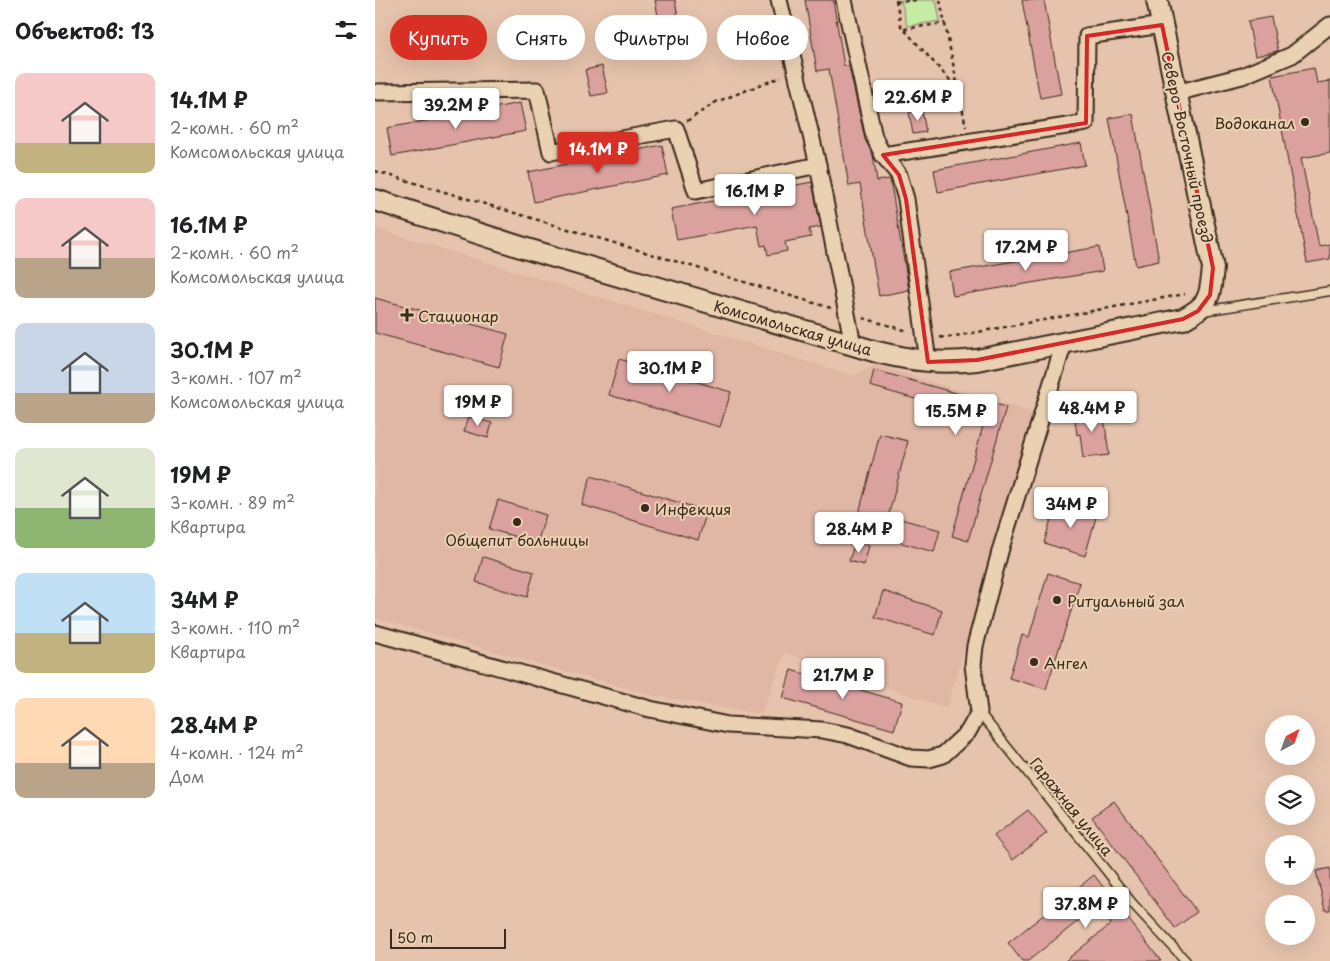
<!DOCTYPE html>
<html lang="ru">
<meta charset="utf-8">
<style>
:root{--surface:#fff;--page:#f6f6f6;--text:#202124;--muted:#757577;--accent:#d93025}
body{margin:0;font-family:"Playpen Sans",sans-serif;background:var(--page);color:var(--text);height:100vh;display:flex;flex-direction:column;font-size:19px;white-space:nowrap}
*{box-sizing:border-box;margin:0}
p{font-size:16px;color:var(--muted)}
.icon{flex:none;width:28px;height:28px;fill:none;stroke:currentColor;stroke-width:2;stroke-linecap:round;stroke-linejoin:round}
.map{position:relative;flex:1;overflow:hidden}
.panel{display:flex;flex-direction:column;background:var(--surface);width:375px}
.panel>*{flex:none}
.top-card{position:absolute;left:15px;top:15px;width:475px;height:45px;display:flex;gap:10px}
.needle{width:32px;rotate:41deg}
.controls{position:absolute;left:890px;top:715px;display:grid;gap:10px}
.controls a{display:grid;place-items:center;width:50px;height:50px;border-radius:50%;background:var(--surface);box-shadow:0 5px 20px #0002;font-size:25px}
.scale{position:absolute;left:15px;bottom:12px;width:116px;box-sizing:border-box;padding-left:5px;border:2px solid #3b2a1e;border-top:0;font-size:14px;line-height:18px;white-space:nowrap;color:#3b2a1e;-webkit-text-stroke:4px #ead1b2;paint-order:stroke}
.price{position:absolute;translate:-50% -42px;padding:0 11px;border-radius:5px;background:#fff;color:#222;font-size:16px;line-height:32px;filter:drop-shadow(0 1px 2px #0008)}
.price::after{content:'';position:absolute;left:50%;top:30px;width:15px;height:11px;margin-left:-8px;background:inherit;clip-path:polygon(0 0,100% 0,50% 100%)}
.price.on{background:var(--accent);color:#fff}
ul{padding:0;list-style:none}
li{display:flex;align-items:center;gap:15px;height:125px;padding:0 15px}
li span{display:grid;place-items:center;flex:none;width:140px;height:100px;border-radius:10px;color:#555}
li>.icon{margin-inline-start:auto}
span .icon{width:60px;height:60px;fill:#fffc;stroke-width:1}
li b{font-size:21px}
h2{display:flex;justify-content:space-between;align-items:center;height:60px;padding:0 15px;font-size:21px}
.pill{padding:0 18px;border-radius:22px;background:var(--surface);box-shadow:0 5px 20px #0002;font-size:18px;line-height:45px}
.pill.on{background:var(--accent);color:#fff}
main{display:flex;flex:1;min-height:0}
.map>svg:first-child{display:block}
</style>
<main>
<section class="panel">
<h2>Объектов: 13<svg class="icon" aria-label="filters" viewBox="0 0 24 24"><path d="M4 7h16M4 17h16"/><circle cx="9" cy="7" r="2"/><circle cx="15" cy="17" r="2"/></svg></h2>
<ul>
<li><span style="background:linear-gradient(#f6c9c9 70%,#c2b280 0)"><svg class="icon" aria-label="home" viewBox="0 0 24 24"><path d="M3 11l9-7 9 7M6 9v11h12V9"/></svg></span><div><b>14.1M ₽</b><p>2-комн. · 60 m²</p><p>Комсомольская улица</p></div></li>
<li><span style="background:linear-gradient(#f6c9c9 60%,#b9a48a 0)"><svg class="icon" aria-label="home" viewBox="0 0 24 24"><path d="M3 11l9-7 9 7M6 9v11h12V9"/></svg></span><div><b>16.1M ₽</b><p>2-комн. · 60 m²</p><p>Комсомольская улица</p></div></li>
<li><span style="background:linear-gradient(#c9d6e8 70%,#b9a48a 0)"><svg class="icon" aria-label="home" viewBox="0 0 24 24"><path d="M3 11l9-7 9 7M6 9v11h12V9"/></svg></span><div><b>30.1M ₽</b><p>3-комн. · 107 m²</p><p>Комсомольская улица</p></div></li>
<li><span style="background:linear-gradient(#dfe7d0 60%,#8fb573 0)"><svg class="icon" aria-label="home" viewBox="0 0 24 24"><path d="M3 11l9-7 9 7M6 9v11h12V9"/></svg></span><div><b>19M ₽</b><p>3-комн. · 89 m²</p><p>Квартира</p></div></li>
<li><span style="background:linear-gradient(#bfe0f5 60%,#c2b280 0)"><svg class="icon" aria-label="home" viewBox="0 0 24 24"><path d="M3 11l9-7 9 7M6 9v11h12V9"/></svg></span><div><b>34M ₽</b><p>3-комн. · 110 m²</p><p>Квартира</p></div></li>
<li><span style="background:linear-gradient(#ffd9b3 65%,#b9a48a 0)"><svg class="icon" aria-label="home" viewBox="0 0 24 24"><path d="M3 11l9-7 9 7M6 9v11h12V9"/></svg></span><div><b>28.4M ₽</b><p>4-комн. · 124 m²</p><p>Дом</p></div></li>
</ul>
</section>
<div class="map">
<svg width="955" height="961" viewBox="0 0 955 961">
<rect width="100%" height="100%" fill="#e6c3ac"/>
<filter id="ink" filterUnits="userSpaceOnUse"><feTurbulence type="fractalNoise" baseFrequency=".02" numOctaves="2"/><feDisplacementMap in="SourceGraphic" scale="10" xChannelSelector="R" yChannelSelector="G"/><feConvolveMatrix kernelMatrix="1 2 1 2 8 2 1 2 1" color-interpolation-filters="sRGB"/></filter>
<g filter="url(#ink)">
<polygon fill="#e0b6a5" points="0,228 479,376 501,365 658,413 572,708 410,653 386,714 276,695 0,618"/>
<polygon fill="#c6eba5" stroke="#808a62" points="526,0 561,0 565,21 532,26"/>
<g fill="#dba19e" stroke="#3b2a1e">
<polygon points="280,0 300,0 307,42 266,49 260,20 283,16"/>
<polygon points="430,0 458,0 469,66 474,66 490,139 498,155 502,181 515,179 534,290 504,296 485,184 474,186 454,69 442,71"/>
<polygon points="647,0 669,0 686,94 665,98"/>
<polygon points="896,17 903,51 880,56 873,21"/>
<polygon points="170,19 175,48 158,51 152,23"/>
<polygon points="227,66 233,93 216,96 210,70"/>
<polygon points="939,68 942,83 955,81 955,153 926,158 944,246 955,244 955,259 932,263 897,76"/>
<polygon points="145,103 151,131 17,156 12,128"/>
<polygon points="547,110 551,132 538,134 534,112"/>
<polygon points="758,114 784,261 761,266 734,118"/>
<polygon points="706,143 710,165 563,192 559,170"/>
<polygon points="287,145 293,175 159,202 153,172"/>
<polygon points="437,182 446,227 434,229 436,237 410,242 412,251 393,255 391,245 386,246 382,225 302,240 296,209"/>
<polygon points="724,247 728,271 578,296 574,272"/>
<polygon points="0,298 133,334 124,367 0,333"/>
<polygon points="244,359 356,392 345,427 234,395"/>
<polygon points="499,370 631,407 593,541 577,536 610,419 495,386"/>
<polygon points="728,408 734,455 708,458 705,434 702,435 699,412"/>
<polygon points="94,417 117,423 113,438 89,431"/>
<polygon points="505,434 533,441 512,521 484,513"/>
<polygon points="216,476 332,511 323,540 207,505"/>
<polygon points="123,500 171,515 162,543 114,529"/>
<polygon points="681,502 722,514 710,556 669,543"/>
<polygon points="515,516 565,530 559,552 509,538"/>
<polygon points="480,542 494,546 489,565 474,561"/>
<polygon points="108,557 159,572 152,597 101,582"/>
<polygon points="673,573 705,583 671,689 634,678 647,635 654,637"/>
<polygon points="508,591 567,610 560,635 500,617"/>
<polygon points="416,670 527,702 519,730 408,698"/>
<polygon points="739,801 822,912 800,928 717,817"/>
<polygon points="653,810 672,833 638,860 619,836"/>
<polygon points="955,868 955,910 950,910 941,871"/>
<polygon points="719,875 786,961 690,961 736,924 722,906 653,961 647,961 633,943"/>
</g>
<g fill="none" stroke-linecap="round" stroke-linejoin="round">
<g stroke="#3b2a1e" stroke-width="11">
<g id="service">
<polyline points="828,311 955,291"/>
<polyline points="604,712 758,904 811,961"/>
</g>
</g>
<g stroke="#3b2a1e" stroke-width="19">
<g id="minor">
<polyline points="404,0 443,165"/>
<polyline points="469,0 499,137 508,155 524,175 531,199 553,362"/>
<polyline points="2,92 162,90 176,152 301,129 321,191 443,165 478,345"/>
<polyline points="801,93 867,76 917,55 955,25"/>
<polyline points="508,155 711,123 712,36 787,25"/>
<polyline points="0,633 275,709 353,725 447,730 473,735 536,758 554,759 568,755 593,732 604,712 598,665 600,646 626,548 689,343"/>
</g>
</g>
<g stroke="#3b2a1e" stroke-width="24">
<path id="tertiary" d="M0,200L152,249L502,352C539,361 565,364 602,360L808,319C835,305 835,297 838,268L782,0"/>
</g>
<g stroke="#3b2a1e" stroke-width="2.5" stroke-dasharray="4 4" stroke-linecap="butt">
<polyline points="521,0 526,26 582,88"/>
<polyline points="565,0 591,127"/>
<polyline points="521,2 541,0"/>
<polyline points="529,29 570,23"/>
<polyline points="312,121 341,102 406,77"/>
<polyline points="0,171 456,308"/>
<polyline points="488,318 533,331"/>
<polyline points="565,337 570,338 810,294"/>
</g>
<use href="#service" stroke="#ead1b2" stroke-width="8"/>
<use href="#minor" stroke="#ead1b2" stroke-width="15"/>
<use href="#tertiary" stroke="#ead1b2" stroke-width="20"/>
</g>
</g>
<path fill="none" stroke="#d62828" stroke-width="4" stroke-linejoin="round" d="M787,25L838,268L835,295L823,311L808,319L602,360L553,362L531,199L524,175L508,155L711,123L712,36Z"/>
<g fill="#3b2a1e" stroke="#ead1b2" stroke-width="2">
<circle cx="930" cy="122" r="5"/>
<path d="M29.5 307.5h5v5h5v5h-5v5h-5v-5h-5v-5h5z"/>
<circle cx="270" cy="508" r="5"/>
<circle cx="142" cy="522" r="5"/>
<circle cx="682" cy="600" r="5"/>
<circle cx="659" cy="662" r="5"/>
</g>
<g text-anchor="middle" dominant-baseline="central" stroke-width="4" stroke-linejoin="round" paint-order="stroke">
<g font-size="15" fill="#3b2a1e" stroke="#ead1b2" text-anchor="start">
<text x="920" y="122" text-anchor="end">Водоканал</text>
<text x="43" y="315">Стационар</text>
<text x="280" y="508">Инфекция</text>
<text x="142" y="539" text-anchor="middle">Общепит больницы</text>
<text x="692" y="600">Ритуальный зал</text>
<text x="669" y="662">Ангел</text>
</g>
<g font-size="15" fill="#3b2a1e" stroke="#ead1b2">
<text transform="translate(813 147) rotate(78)">Северо-Восточный проезд</text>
<text transform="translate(418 327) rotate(16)">Комсомольская улица</text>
<text transform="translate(697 806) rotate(51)">Гаражная улица</text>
</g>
</g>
</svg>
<div class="controls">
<a><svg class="needle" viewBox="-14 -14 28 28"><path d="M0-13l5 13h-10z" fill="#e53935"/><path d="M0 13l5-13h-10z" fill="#757577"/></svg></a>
<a><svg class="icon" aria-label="layers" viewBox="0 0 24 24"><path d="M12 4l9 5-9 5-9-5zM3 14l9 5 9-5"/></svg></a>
<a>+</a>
<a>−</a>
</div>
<div class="scale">50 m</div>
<b class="price" style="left:543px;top:122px">22.6M ₽</b>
<b class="price" style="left:81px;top:130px">39.2M ₽</b>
<b class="price on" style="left:223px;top:174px">14.1M ₽</b>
<b class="price" style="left:380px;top:216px">16.1M ₽</b>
<b class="price" style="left:651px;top:272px">17.2M ₽</b>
<b class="price" style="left:295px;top:393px">30.1M ₽</b>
<b class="price" style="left:103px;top:427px">19M ₽</b>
<b class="price" style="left:717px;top:433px">48.4M ₽</b>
<b class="price" style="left:581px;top:436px">15.5M ₽</b>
<b class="price" style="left:696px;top:529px">34M ₽</b>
<b class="price" style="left:484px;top:554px">28.4M ₽</b>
<b class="price" style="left:468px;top:700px">21.7M ₽</b>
<b class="price" style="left:711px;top:929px">37.8M ₽</b>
<div class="top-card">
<a class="pill on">Купить</a>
<a class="pill">Снять</a>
<a class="pill">Фильтры</a>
<a class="pill">Новое</a>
</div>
</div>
</main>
